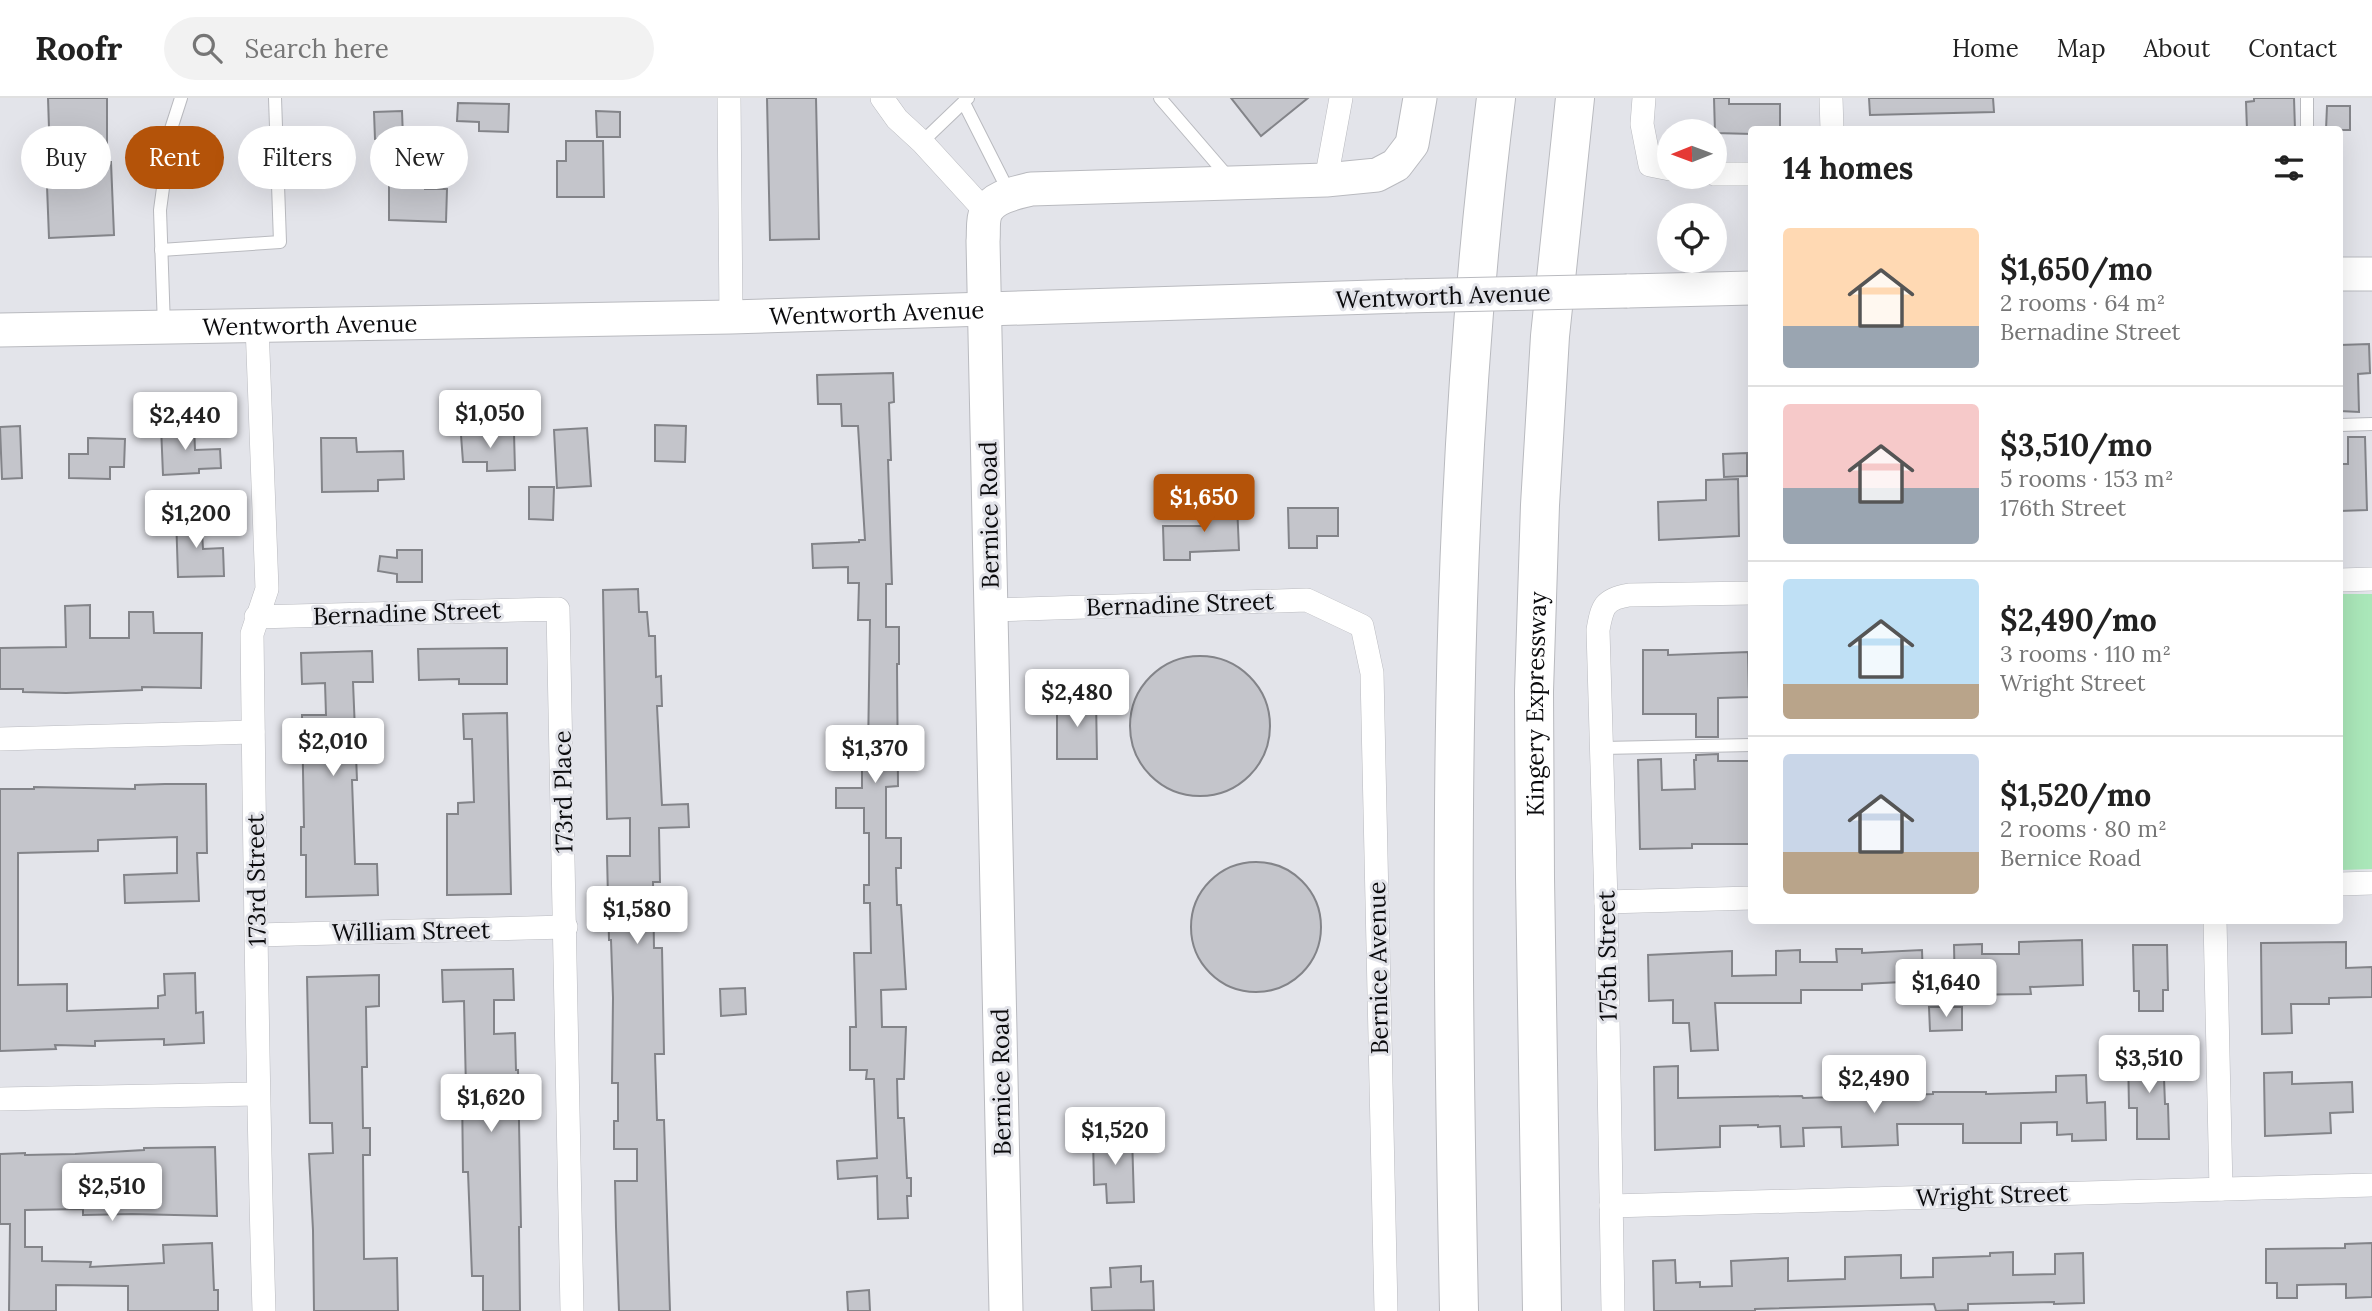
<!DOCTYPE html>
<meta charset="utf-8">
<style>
:root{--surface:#fff;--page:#f2f2f2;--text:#222;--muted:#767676;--line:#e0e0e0;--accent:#b45309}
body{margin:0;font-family:Lora,serif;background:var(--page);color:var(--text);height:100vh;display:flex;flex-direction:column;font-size:26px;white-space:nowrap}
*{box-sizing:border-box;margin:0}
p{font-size:23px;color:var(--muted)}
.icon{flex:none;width:38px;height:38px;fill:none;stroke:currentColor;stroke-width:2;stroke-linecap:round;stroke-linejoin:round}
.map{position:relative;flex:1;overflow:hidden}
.panel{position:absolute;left:1748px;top:28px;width:595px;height:798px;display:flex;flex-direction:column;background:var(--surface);border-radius:7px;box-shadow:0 7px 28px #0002}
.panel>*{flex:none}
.banner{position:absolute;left:21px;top:28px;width:665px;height:63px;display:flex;gap:14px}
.needle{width:46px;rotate:269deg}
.buttons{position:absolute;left:1657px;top:21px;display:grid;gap:14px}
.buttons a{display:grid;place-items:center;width:70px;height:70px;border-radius:50%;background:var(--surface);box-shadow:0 7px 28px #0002;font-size:35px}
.price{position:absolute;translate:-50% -60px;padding:0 16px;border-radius:7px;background:#fff;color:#222;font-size:23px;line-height:46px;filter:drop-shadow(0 2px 4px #0008)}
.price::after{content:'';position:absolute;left:50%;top:42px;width:21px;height:16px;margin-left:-10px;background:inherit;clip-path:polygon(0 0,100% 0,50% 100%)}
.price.on{background:var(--accent);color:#fff}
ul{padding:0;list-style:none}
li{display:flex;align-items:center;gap:21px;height:175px;padding:0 35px}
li+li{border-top:2px solid var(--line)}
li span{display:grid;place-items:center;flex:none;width:196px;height:140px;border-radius:7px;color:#555}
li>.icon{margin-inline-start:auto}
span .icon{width:84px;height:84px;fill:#fffc;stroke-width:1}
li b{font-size:30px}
h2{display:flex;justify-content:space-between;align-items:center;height:84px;padding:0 35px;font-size:30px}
.chip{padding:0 24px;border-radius:32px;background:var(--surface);box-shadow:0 7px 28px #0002;font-size:24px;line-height:63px}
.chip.on{background:var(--accent);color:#fff}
header{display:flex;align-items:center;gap:42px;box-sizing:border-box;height:98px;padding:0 35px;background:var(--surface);border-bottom:2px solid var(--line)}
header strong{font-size:33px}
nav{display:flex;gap:38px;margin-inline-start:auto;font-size:24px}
.search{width:490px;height:63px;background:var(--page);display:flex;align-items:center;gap:18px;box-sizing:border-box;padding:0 24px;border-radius:38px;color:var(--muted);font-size:26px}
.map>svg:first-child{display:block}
</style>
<header>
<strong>Roofr</strong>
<div class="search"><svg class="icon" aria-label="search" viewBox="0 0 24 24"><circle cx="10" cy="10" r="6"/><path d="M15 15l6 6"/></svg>Search here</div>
<nav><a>Home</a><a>Map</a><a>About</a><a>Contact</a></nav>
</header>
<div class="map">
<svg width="2372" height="1213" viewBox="0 0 2372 1213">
<rect width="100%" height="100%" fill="#e3e4ea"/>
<polygon fill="#aae7b9" points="2340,496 2372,496 2372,771 2340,772"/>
<g fill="#c4c5cb" stroke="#838489" stroke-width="2">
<polygon points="48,0 107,0 107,64 111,64 114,137 49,140 46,62 54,62 53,30 49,30"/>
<polygon points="767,0 816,0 819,141 770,142"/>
<polygon points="1231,0 1308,0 1261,38"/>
<polygon points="1714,0 1729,0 1729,6 1780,6 1780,32 1752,32 1752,36 1715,35"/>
<polygon points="1869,0 1993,0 1994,14 1870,17"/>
<polygon points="2254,0 2294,0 2295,32 2247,32 2246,4 2254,3"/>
<polygon points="458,5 509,6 508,34 479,33 479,24 457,23"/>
<polygon points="2327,8 2350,8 2350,32 2326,32"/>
<polygon points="402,13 403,40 375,41 374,14"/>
<polygon points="596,13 620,14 620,39 597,39"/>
<polygon points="566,43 603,43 604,99 557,99 557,63 566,63"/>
<polygon points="389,84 425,84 425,91 447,91 446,124 389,122"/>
<polygon points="2369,246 2370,275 2358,276 2359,314 2340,313 2340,247"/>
<polygon points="893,275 894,304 889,305 891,362 888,362 892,486 886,486 886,529 899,529 899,566 897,566 898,688 886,689 886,740 901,740 901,770 896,770 897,807 901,807 906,891 881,892 882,929 906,929 904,981 897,981 898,1020 904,1020 907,1080 911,1080 911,1098 907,1098 908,1120 878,1121 877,1078 838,1081 837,1063 877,1060 874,981 866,981 867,972 850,972 850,929 856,929 854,855 871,855 870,805 864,805 864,787 869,787 869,735 864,735 864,710 836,710 836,690 862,690 862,653 868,653 870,522 858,522 859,485 848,485 848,469 813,470 812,446 859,444 859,442 865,442 858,328 842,328 841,306 818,306 817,277"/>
<polygon points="194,327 195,352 220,351 221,370 199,371 199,375 163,377 161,328"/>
<polygon points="655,327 686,328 685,364 655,363"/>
<polygon points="20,328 22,380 2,381 0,329"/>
<polygon points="587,330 591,388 557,390 554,332"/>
<polygon points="514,335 515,372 487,373 487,364 463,364 461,337"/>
<polygon points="2348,339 2365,339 2367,412 2340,413 2340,366 2348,366"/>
<polygon points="88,340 125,341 124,369 110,369 110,381 69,380 69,356 88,356"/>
<polygon points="321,340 356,340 357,354 403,353 404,381 378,382 378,393 322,394"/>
<polygon points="1747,355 1747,378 1724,379 1723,356"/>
<polygon points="1738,381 1739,438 1659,442 1658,404 1706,402 1706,382"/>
<polygon points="529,389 554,389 553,422 529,421"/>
<polygon points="1237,406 1239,452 1190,454 1190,462 1164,462 1163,428 1206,428 1205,407"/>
<polygon points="1288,410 1338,410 1338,438 1317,438 1317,450 1289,450"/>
<polygon points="201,416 203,451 223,450 224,478 178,479 176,417"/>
<polygon points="397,452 422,452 422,484 397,484 397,476 378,473 380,458 397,460"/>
<polygon points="638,491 639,514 647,514 649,538 655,538 656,579 661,578 662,608 657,608 662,707 688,706 689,729 659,730 660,784 653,784 654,850 662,850 664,956 655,956 657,1022 664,1022 670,1213 619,1213 616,1129 615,1083 637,1083 637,1051 614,1051 614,1023 618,1023 618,985 612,985 613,900 611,842 609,842 607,758 630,758 630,720 607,721 603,492"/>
<polygon points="90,507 90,540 129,540 129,514 153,514 154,535 202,535 201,590 142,589 142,592 66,595 23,594 23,591 0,591 0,550 66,549 65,508"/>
<polygon points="507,550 507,586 459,586 459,581 419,582 418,551"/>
<polygon points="1643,552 1668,552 1668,557 1748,554 1749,599 1718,600 1718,639 1696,639 1696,616 1643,616"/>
<polygon points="372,553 373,584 353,584 357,682 352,682 355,766 377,766 378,797 306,799 306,757 301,757 301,729 304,729 302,617 326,617 325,585 302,586 301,555"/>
<circle cx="1200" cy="628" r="70"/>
<polygon points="1057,600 1096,600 1097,661 1057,661"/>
<polygon points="507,615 511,796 447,797 447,716 458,716 458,705 474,704 472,641 464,641 463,616"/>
<polygon points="1718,656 1718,663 1752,663 1752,746 1692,746 1692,750 1640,751 1638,662 1661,661 1662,692 1695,691 1694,662 1696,662 1696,657"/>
<polygon points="165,686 206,686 207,755 197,755 199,803 125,805 124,777 177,775 177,739 98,742 98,753 18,755 18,887 67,886 67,913 158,910 158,898 165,897 164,876 195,875 196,915 203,914 204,945 164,947 164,941 95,943 95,948 55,947 56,951 0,953 0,691 34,691 34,689 135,691 135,687"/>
<circle cx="1256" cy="829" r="65"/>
<polygon points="2082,842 2083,887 2030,889 2031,896 1955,897 1954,847 1982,846 1982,856 2019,856 2019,844"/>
<polygon points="2346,844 2346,870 2372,869 2372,899 2329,900 2329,906 2291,906 2292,935 2262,936 2261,845"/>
<polygon points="2133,847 2167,847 2168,892 2163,892 2163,913 2139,913 2139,893 2134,893"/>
<polygon points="1836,851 1862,851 1862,855 1922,852 1923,883 1862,886 1862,892 1801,892 1801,905 1715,905 1718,952 1691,953 1689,925 1673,925 1673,902 1649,903 1648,857 1732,853 1732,878 1776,877 1776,853 1800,852 1800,864 1837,864"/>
<polygon points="513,871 514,902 494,902 494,936 515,935 516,972 518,972 521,1129 519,1129 520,1213 483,1213 483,1178 472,1178 468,1074 463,1074 462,991 466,991 464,903 443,904 442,872"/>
<polygon points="379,877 379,908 366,909 367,969 362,969 363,1030 370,1030 370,1057 363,1057 364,1161 397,1160 398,1213 314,1213 313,1132 309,1056 333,1055 332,1025 310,1025 307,879"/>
<polygon points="745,890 746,916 721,918 720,891"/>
<polygon points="1929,909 1962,909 1962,932 1930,933"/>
<polygon points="2163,954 2165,1006 2168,1006 2169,1041 2137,1041 2137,1010 2129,1010 2128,955"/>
<polygon points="1678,968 1678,1000 1802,998 1803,1000 1933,996 1933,994 1986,994 1986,996 2056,994 2056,978 2086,977 2087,1005 2105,1004 2106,1042 2072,1043 2072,1036 2057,1037 2057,1024 2021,1025 2021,1045 1963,1045 1963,1026 1897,1026 1898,1047 1842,1049 1841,1029 1803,1030 1804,1048 1781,1049 1780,1028 1758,1029 1758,1027 1720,1028 1720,1049 1655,1052 1654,969"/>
<polygon points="2292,974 2292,986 2352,984 2353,1014 2330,1015 2331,1035 2265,1038 2264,975"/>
<polygon points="1132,1038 1134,1104 1107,1105 1106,1086 1094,1087 1093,1039"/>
<polygon points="215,1049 217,1118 132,1116 83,1117 83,1111 25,1112 25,1149 42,1149 42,1163 91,1164 90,1169 164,1165 163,1147 212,1145 214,1192 218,1192 218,1213 128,1213 128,1188 56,1187 56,1213 9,1213 10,1126 0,1126 0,1056 25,1055 25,1057 75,1056 144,1052 144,1050"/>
<polygon points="2372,1145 2372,1199 2346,1200 2346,1186 2297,1187 2297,1200 2277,1200 2277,1185 2266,1185 2266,1151 2345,1150 2345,1146"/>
<polygon points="2013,1154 2013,1177 2055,1176 2055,1156 2083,1155 2084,1205 2054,1206 2054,1204 1968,1206 1968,1212 1936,1213 1934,1206 1755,1211 1755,1213 1654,1213 1653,1163 1675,1162 1676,1185 1700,1184 1700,1189 1732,1188 1731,1163 1788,1160 1788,1183 1845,1181 1845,1159 1901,1157 1901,1180 1933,1179 1933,1160 1990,1158 1990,1155"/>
<polygon points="1141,1168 1141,1184 1153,1183 1154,1212 1092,1213 1091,1190 1111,1189 1110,1170"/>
<polygon points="869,1192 870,1213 848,1213 847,1194"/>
</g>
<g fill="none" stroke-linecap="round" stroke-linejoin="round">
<g stroke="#b9babf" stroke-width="14">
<g id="lane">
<polyline points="1160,0 1229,80"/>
<polyline points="2307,0 2307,32"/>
<polyline points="964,5 1010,96"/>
<polyline points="922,44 968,0"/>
<polyline points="161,152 280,144 275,0"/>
<polyline points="164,229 160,112 171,31 181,0"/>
<polyline points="2340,327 2372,326"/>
<polyline points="1602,650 1752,647"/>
</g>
</g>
<g stroke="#b9babf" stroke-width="24">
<g id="street">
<polyline points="729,0 731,219"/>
<polyline points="882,0 897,21 922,44 986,114"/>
<polyline points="1644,0 1642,26 1650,67 1670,71"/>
<polyline points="1831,0 1832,32"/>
<polyline points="1715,76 1752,76"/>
<polyline points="1326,82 1341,0"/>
<path d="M257,227L267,491L252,536C255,762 257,987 264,1213"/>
<polyline points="2340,482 2372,481"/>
<polyline points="991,512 1307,502 1362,528 1372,575 1386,1213"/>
<polyline points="256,519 558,511 572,1213"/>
<polyline points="0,641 253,634"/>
<polyline points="2340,786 2372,785"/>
<polyline points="1606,804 1752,800"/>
<polyline points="2215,822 2221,1091"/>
<polyline points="257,837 566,829"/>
<polyline points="0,1001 257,996"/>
<polyline points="1611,1108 2372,1087"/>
<path d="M1613,1213L1606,804L1598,532C1602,509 1604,501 1629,497L1752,495"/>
</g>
</g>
<g stroke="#b9babf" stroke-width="35">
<g id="secondary">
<polyline points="2340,176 2372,176"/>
<polyline points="1627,193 1752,190"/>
<path id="s1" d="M0,232L731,219L1405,198"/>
<path d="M1006,1213L983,143C984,135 982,122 986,114C993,98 1016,95 1031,91L1326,82L1377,77L1396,67L1412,46L1420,0"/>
</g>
</g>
<g stroke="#b9babf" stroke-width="40">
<g id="highway">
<path d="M1459,1213C1451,808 1445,402 1496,0"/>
<path id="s2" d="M1542,1213L1535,780L1534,593L1540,407L1550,238L1575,0"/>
</g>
</g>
<use href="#lane" stroke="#fff" stroke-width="12"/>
<use href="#street" stroke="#fff" stroke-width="23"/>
<use href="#secondary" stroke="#fff" stroke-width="33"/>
<use href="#highway" stroke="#fff" stroke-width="38"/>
<g stroke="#b9babf" stroke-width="35" stroke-linecap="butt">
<polyline id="secondary-bridge" points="1405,198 1627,193"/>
</g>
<use href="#secondary-bridge" stroke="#fff" stroke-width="33"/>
</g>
<g text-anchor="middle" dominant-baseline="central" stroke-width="6" stroke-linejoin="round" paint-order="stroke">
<g font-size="24" fill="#0b0b0d" stroke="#e3e4ea">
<text transform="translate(1443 198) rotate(-2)">Wentworth Avenue</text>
<text stroke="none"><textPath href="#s1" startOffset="877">Wentworth Avenue</textPath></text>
<text stroke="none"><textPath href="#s1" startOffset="310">Wentworth Avenue</textPath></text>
<text transform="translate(989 417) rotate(-91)">Bernice Road</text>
<text transform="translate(1180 506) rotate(-2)">Bernadine Street</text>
<text transform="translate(407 515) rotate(-2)">Bernadine Street</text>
<text stroke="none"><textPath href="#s2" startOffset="607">Kingery Expressway</textPath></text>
<text transform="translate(563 694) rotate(-91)">173rd Place</text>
<text transform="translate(256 782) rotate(-91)">173rd Street</text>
<text transform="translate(411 833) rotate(-1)">William Street</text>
<text transform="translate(1607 858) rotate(-91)">175th Street</text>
<text transform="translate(1378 870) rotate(-91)">Bernice Avenue</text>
<text transform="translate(1001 984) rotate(-91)">Bernice Road</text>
<text transform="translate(1992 1097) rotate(-2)">Wright Street</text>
</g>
</g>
</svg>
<div class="buttons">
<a><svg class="needle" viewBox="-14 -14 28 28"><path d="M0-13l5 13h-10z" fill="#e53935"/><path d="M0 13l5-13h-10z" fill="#767676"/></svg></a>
<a><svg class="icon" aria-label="locate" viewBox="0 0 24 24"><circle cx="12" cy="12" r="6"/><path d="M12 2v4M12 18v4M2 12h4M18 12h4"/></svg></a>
</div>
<b class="price" style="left:490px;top:352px">$1,050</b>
<b class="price" style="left:185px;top:354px">$2,440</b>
<b class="price on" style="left:1204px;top:436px">$1,650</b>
<b class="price" style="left:196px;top:452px">$1,200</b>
<b class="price" style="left:1077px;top:631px">$2,480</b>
<b class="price" style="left:333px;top:680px">$2,010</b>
<b class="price" style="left:875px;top:687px">$1,370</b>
<b class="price" style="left:637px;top:848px">$1,580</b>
<b class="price" style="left:1946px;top:921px">$1,640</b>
<b class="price" style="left:2149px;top:997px">$3,510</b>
<b class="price" style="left:1874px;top:1017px">$2,490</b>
<b class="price" style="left:491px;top:1036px">$1,620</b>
<b class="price" style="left:1115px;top:1069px">$1,520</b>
<b class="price" style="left:112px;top:1125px">$2,510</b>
<div class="banner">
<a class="chip">Buy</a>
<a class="chip on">Rent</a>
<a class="chip">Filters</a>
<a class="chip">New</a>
</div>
<section class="panel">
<h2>14 homes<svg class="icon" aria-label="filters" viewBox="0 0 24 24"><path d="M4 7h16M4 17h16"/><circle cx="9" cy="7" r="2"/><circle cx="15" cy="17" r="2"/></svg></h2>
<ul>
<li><span style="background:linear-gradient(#ffd9b3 70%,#9aa5b1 0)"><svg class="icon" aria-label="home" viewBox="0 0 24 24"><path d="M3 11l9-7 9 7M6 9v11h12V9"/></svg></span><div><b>$1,650/mo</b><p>2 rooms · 64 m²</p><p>Bernadine Street</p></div></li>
<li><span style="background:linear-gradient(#f6c9c9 60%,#9aa5b1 0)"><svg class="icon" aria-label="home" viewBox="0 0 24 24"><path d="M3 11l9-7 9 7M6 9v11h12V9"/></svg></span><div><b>$3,510/mo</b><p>5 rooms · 153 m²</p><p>176th Street</p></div></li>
<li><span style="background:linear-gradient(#bfe0f5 75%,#b9a48a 0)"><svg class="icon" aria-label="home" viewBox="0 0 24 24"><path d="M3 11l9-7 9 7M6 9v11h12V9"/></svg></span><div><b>$2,490/mo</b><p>3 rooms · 110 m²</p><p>Wright Street</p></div></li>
<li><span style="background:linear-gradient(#c9d6e8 70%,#b9a48a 0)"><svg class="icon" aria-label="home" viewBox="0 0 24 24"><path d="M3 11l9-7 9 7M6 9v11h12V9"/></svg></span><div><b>$1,520/mo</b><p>2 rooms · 80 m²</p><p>Bernice Road</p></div></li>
</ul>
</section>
</div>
